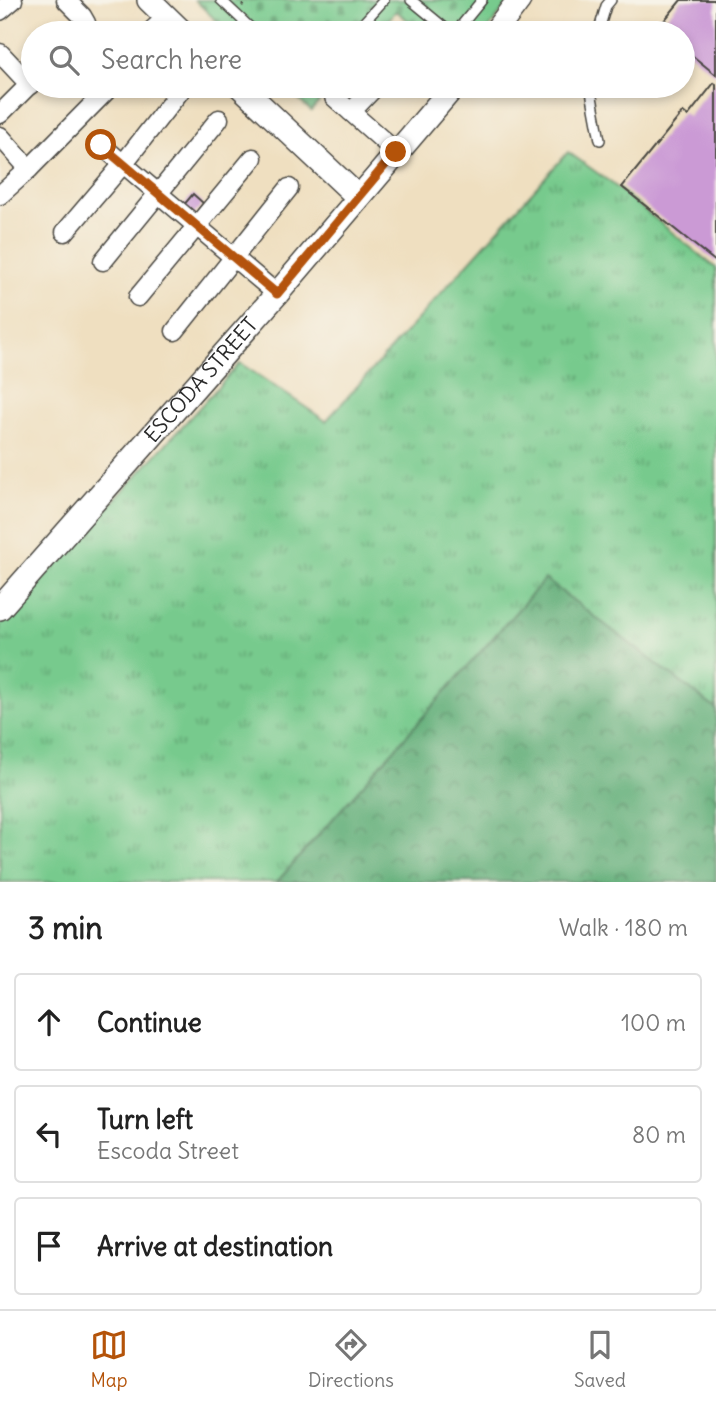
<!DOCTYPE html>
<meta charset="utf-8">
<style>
:root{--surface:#fff;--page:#f2f2f2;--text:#222;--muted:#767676;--line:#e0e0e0;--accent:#b45309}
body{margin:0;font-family:Delius,sans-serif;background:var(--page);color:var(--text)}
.stop{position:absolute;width:21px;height:21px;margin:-16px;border:5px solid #b45309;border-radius:50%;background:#fff}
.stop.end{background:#b45309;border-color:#fff;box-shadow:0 2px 7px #0008}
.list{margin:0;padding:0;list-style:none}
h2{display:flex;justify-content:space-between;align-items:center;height:91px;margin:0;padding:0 28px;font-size:30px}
h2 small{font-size:23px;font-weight:400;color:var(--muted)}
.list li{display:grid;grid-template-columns:46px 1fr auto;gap:21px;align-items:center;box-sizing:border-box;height:98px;margin:0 14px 14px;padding:0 14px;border:2px solid var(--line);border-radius:7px}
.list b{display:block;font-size:26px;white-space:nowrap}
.list p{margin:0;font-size:23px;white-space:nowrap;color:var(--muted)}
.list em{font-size:23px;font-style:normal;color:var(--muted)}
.icon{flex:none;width:38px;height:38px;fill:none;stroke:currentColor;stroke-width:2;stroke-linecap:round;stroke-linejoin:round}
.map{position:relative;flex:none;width:716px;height:882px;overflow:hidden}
.search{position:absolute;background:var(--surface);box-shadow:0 4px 10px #0003;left:21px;right:21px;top:21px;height:77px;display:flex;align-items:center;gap:18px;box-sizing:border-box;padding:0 24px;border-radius:38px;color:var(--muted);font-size:26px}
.sheet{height:427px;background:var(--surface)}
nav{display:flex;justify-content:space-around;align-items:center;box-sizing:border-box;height:98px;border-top:2px solid var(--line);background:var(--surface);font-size:19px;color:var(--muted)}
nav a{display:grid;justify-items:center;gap:4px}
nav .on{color:var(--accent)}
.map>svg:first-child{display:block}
.grass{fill:url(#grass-tufts);stroke:#517a5c;stroke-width:2}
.forest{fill:url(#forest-crowns);stroke:#466c52;stroke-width:2}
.cemetery{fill:url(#cemetery-stones);stroke:#517a5c;stroke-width:2}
.building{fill:#cb9ad5}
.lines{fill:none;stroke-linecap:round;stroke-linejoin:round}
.service-casing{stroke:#484641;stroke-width:12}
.minor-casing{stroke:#484641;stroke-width:21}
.tertiary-casing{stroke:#484641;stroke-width:26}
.path{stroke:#484641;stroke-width:2.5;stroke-dasharray:2 5;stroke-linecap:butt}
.service{stroke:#fff;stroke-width:9}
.minor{stroke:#fff;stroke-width:18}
.tertiary{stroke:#fff;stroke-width:23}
.route{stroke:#b45309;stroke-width:9}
.labels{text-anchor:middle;stroke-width:6;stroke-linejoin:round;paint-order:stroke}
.street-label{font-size:21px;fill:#2b2b2b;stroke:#f7f3e8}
</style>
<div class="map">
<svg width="716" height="882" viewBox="0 0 716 882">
<defs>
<pattern id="grass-tufts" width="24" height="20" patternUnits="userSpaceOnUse" patternTransform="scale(1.75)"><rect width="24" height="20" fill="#77ca8d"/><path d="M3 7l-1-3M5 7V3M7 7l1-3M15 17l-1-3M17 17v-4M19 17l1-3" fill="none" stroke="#62a473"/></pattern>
<pattern id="forest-crowns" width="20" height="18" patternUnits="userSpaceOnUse" patternTransform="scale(1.75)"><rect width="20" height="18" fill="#61ae78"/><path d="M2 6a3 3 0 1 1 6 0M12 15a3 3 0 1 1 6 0" fill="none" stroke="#508e63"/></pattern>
<pattern id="cemetery-stones" width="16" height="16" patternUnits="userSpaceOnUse" patternTransform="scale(1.75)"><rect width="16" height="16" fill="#77ca8d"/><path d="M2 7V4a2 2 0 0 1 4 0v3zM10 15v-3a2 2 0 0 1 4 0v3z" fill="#62a473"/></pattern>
</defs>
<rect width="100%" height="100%" fill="#f7f3e8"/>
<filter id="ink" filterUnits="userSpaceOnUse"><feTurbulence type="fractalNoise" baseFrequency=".0143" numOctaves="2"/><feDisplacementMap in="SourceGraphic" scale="14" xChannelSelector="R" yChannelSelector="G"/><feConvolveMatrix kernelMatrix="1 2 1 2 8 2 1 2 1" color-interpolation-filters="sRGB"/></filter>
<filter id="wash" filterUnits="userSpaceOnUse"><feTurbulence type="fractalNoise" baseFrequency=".00686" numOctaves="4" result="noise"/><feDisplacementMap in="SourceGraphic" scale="28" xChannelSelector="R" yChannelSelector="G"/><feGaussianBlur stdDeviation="1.57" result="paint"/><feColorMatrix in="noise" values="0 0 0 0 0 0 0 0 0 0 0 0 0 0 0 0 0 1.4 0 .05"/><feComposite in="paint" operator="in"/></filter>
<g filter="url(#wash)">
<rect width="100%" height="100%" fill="#efdfc0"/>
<path class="grass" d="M568,152L610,182L716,268V709L545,580L277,882H0V625L240,363L326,421Z"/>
<path class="forest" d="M545,579L716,709V882H277Z"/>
<g class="cemetery">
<path d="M195,0H511L485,33H424L396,11L377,33H229Z"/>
<path d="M284,86H333L311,111Z"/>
</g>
<g id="blocks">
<g class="building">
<path d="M681,0H716V75L683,48V33H665L658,28Z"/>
<path d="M714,83L716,84V262L622,187L683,112L688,116Z"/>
<path d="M193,194L203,203L193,216L182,207Z"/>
</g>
</g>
</g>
<g filter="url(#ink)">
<use href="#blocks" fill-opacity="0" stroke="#484641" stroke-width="2"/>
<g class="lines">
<g class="service-casing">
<g id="service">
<path d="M221,0L256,33"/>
<path d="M411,0L451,33"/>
<path d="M354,33L384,0"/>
<path d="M455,33L482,0"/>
<path d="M598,33L606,6L611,0"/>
<path d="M590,86L600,140"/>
</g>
</g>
<g class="minor-casing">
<g id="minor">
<path d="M66,0L82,16L86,23L80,33"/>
<path d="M0,11L13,0"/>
<path d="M149,33L167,17"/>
<path d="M0,53L30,85"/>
<path d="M334,97L396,152"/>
<path d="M351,112L376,86"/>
<path d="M0,114L33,81"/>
<path d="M0,136L29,169"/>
<path d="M101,145L277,294"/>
<path d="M0,195L29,169L111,86"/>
<path d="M65,232L123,164L184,86"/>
<path d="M103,261L219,119"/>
<path d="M138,297L253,158"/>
<path d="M175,331L289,188"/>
</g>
</g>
<g class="tertiary-casing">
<g id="tertiary">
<path d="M149,0L183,33"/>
<path d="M494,33L519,0"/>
<path d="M240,86L358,197"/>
<path id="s1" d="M0,608L277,294L454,86"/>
</g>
</g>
<path class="path" d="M242,6L248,0"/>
<use href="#service" class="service"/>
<use href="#minor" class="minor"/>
<use href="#tertiary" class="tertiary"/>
</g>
</g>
<g class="lines" filter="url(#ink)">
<path class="route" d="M101,145L277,294L396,152"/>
</g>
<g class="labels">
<g class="street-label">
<text dy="7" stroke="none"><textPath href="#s1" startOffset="304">ESCODA STREET</textPath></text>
</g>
</g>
</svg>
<div class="stop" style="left:101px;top:145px"></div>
<div class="stop end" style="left:396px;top:152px"></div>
<div class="search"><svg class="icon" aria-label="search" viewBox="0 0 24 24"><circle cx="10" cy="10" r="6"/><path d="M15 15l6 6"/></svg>Search here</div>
</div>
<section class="sheet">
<h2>3 min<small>Walk · 180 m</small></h2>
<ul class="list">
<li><svg class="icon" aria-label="ahead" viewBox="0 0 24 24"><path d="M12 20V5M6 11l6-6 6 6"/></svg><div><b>Continue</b></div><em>100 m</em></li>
<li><svg class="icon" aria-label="left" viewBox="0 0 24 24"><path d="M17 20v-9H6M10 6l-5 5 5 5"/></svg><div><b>Turn left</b><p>Escoda Street</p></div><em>80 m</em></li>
<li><svg class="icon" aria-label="arrive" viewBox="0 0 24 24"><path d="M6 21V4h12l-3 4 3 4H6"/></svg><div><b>Arrive at destination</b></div></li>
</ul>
</section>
<nav>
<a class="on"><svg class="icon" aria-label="map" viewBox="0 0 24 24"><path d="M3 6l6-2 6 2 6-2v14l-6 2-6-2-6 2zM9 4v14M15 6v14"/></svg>Map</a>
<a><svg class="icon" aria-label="directions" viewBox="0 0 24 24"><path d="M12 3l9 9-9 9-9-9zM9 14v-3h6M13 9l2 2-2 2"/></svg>Directions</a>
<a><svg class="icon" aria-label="saved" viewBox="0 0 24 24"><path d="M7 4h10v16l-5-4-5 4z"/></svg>Saved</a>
</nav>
